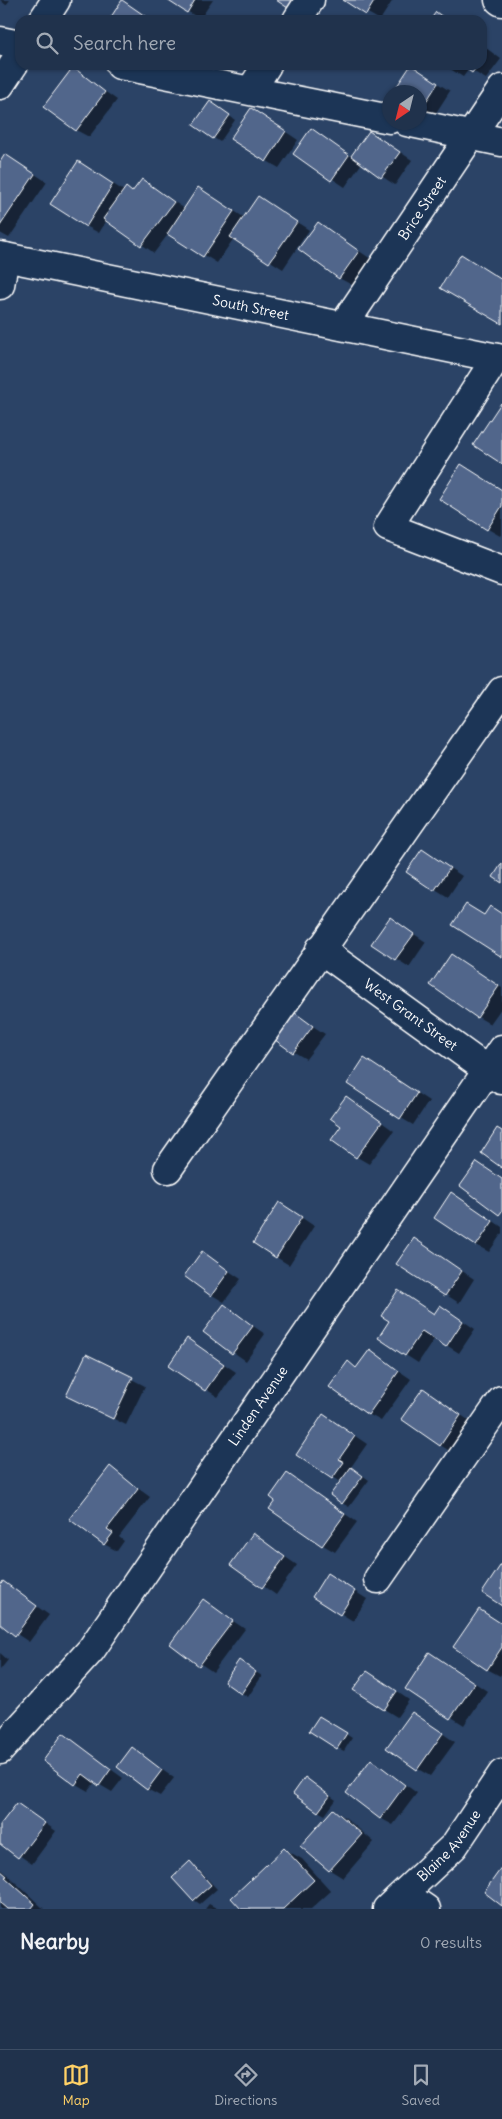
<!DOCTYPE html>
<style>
:root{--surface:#20324c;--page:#283a53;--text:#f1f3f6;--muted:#a2aab5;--line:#3d4d64;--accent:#ffd166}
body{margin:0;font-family:Delius,sans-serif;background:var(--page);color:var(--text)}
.compass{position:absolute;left:382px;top:85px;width:45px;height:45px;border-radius:50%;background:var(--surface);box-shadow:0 1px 4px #0004;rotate:215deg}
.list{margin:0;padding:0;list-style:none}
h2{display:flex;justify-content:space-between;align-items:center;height:65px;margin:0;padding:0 20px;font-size:21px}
h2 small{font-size:16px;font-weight:400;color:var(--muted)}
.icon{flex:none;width:28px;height:28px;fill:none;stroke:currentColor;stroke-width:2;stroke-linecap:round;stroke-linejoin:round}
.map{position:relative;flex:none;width:502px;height:1909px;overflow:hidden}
.search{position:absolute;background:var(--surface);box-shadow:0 1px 4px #0004;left:15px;right:15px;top:15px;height:55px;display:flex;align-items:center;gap:12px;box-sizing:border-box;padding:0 18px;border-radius:15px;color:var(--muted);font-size:19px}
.sheet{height:140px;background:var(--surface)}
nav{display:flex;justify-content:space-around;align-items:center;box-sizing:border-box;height:70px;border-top:1px solid var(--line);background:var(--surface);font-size:14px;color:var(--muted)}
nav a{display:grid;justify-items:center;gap:2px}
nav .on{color:var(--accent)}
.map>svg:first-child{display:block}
.shadow{fill:#0007}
.building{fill:#51668b;stroke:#fff}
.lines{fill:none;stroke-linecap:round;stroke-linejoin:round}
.minor-casing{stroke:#fff;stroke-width:31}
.minor{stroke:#1d3557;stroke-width:28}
.labels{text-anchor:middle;stroke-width:4.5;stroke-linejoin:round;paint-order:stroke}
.street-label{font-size:14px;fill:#fff;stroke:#1d3557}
</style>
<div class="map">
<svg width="502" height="1909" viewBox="0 0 502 1909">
<rect width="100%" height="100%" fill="#2b4366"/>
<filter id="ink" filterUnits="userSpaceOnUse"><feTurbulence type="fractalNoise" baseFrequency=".02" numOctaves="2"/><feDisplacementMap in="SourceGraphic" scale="10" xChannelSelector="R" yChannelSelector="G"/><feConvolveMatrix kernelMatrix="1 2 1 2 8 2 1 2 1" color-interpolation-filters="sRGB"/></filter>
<g filter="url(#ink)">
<g class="shadow">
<path d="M0,0H10L6,5Z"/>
<path d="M169,0H213L200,19Z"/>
<path d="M345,0H393L380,20Z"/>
<path d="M406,17L411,20H403Z"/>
<path d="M482,45L501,59L486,79L469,69L463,77L444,65H482Z"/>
<path d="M179,65H224L211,85Z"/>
<path d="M412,67L450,91L432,119L420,112V92H395Z"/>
<path d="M73,69L117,100L89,137L76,130Z"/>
<path d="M217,107L235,120L220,142L214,138Z"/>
<path d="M264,117L298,140L279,168L267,161Z"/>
<path d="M312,130L352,157L370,132L412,160L395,185L362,163L345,187L295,154Z"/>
<path d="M6,155L47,182L9,238L0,233V164Z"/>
<path d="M91,170L124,191L126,189L133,193L142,180L185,209L211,196L245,218L271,205L309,230L283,269L234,238L217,263L169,233L154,253L107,220L99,233L86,226Z"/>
<path d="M318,223L371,259L352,285L339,278Z"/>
<path d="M502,491V533L500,536L488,529Z"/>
<path d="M422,850L462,876L448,897L408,872Z"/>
<path d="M390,918L426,942L409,967L373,944Z"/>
<path d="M464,963L502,988V1007L490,1024L478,1017Z"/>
<path d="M287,1009L325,1034L306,1059L294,1052Z"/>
<path d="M377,1067L429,1101L413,1125L401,1118Z"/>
<path d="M347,1097L394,1131L369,1164L357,1157L342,1126Z"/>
<path d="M464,1201L502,1227V1233L489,1252L476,1245Z"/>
<path d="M292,1211L314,1226L289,1265L276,1257Z"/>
<path d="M427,1247L474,1279L459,1303L398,1264Z"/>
<path d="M202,1253L241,1279L224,1302L212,1295Z"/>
<path d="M224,1306L265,1334L246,1361L205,1332Z"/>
<path d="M453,1314L475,1329L459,1353L435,1338L418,1363L379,1338L434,1315Z"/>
<path d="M188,1340L236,1372L218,1397L170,1366Z"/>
<path d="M370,1351L411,1379L381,1421L368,1414L348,1363L357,1368Z"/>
<path d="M87,1356L145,1386L126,1425L80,1402Z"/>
<path d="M423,1390L473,1423L453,1453L440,1445Z"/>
<path d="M336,1423L367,1444L351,1467L369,1480L349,1507L342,1503L341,1482L333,1477Z"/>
<path d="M110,1468L150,1497L119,1537L124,1541L117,1551L104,1544Z"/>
<path d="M287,1475L357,1522L335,1552L323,1545Z"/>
<path d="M253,1535L297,1565L276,1595L232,1564Z"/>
<path d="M340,1582L367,1599L353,1621L314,1597Z"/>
<path d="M4,1583L49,1615L29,1642L0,1623V1588Z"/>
<path d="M203,1601L245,1629L213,1672L171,1644Z"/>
<path d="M502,1625V1673L500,1676L487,1669Z"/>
<path d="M0,1653L8,1660L0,1670Z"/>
<path d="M442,1661L487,1691L464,1725L406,1688Z"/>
<path d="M245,1665L262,1676L248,1697L225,1682Z"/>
<path d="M380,1680L409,1700L397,1717L384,1709Z"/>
<path d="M413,1713L455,1742L430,1776L418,1769Z"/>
<path d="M326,1721L352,1738L344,1751L338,1748Z"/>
<path d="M64,1735L123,1778L112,1792L95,1782L88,1791L76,1784Z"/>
<path d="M132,1749L174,1778L160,1796L147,1789Z"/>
<path d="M372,1761L417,1793L393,1825L380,1818Z"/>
<path d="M311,1782L336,1800L325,1815L318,1811Z"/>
<path d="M18,1804L56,1831L32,1864L0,1842V1828Z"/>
<path d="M333,1810L346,1818L374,1842L343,1878L330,1870L302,1846Z"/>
<path d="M284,1849L302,1859L331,1891L311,1909H243Z"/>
<path d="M190,1863L196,1867L217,1889L200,1904L194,1900L174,1878Z"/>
<path d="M0,1868L44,1909H0Z"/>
<path d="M209,1904L218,1909H205Z"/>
</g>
<g class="building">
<path d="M122,0L151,20H109Z"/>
<path d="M167,0H195L187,13Z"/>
<path d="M276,0H301L294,12Z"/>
<path d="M343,0H375L366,15Z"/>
<path d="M436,12L447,20H430Z"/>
<path d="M411,65L438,83L420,111V92H393Z"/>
<path d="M461,65H478L472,73Z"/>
<path d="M73,67L105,92L76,131L43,107Z"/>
<path d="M210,101L230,115L213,139L193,125Z"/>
<path d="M251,108L286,131L266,162L230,139Z"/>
<path d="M311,128L349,155L331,181L293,154Z"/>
<path d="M369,131L400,152L381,178L351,156Z"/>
<path d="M5,154L35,174L0,226V162Z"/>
<path d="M78,161L113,184L86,227L50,204Z"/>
<path d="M142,179L174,202L141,246L103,219L126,187L132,192Z"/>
<path d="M198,187L234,211L203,257L167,234Z"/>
<path d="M258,196L297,222L269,263L230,237Z"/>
<path d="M318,222L359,251L339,279L298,249Z"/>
<path d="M461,254L502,280V324L440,288Z"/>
<path d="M501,403L502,404V464L473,445Z"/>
<path d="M461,464L502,490V506L487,530L439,499Z"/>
<path d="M422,849L450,868L434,891L406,872Z"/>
<path d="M502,863V883L493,877Z"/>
<path d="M466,904L484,915L490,906L502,914V957L452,925Z"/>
<path d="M390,917L414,934L395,960L371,944Z"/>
<path d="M451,954L499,986L477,1018L430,985Z"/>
<path d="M287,1007L313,1026L293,1053L267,1034Z"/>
<path d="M364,1058L417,1093L400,1119L347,1084Z"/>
<path d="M346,1096L382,1122L356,1158L331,1140L341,1126L330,1118Z"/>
<path d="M497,1128L502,1131V1168L481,1153Z"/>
<path d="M477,1162L502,1179V1211L499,1215L460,1186Z"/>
<path d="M451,1192L493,1221L476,1246L434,1218Z"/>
<path d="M279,1202L302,1217L276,1258L253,1243Z"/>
<path d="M414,1238L462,1271L445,1296L396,1264Z"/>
<path d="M202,1251L229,1271L211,1296L184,1276Z"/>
<path d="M398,1290L434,1314L440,1305L463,1321L446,1347L422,1331L405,1356L378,1338L389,1321L381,1316Z"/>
<path d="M224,1304L253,1326L232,1354L203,1332Z"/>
<path d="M187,1338L224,1364L205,1391L168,1366Z"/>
<path d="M370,1349L399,1371L368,1415L329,1387L348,1361L356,1368Z"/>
<path d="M86,1354L133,1377L113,1419L66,1396Z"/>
<path d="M423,1388L461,1415L440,1446L401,1419Z"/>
<path d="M323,1414L355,1436L339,1459L344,1462L332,1479L296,1455Z"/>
<path d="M110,1466L138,1489L107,1529L113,1533L104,1545L69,1519Z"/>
<path d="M351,1467L363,1476L342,1504L330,1495Z"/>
<path d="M287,1473L345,1514L322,1546L269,1509L275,1501L270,1497Z"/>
<path d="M253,1533L285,1557L262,1588L230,1565Z"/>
<path d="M502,1563V1606L482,1593Z"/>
<path d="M327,1573L355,1591L340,1615L312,1597Z"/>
<path d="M3,1581L37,1606L15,1636L0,1624V1586Z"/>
<path d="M203,1599L233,1621L199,1666L170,1644Z"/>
<path d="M479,1609L502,1624V1647L487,1670L453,1647Z"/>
<path d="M429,1652L475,1683L450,1719L405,1689Z"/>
<path d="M239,1660L256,1672L241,1694L224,1682Z"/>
<path d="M367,1671L397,1691L384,1710L353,1690Z"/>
<path d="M412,1712L443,1733L417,1770L386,1748Z"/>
<path d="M319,1716L347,1733L337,1749L309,1731Z"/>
<path d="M63,1733L111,1769L99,1786L83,1774L75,1785L43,1761Z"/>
<path d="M132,1747L162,1770L147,1790L117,1767Z"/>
<path d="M371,1759L405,1785L380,1819L346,1793Z"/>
<path d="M305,1777L330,1796L318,1812L293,1794Z"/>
<path d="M17,1803L45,1823L18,1858L0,1844V1825Z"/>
<path d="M333,1809L362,1834L329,1871L300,1846Z"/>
<path d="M284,1848L314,1880L283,1909H241L231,1898Z"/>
<path d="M190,1861L211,1885L193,1901L172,1878Z"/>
<path d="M502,1867V1906L484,1892Z"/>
<path d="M0,1870L7,1876L5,1877L35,1904L31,1909H7L0,1903Z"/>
</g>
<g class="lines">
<g class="minor-casing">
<g id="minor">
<path d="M499,0L502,2"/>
<path d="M43,20L56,0"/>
<path d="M297,20L310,0"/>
<path d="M0,41L20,45"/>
<path d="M120,65L390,119"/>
<path d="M0,85L20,55"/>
<path d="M251,90L267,65"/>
<path d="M407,122L502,142"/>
<path id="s1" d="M0,256L502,359"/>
<path d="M0,285L5,257"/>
<path id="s2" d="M343,326L502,89"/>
<path d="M496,358L388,527L502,571"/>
<path id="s3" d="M320,949L501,1080"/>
<path d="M168,1169L502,691"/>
<path d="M378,1579L502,1400"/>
<path id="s4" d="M0,1750L91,1650L502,1049"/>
<path d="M404,1894L426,1909"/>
<path id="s5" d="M387,1909L454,1846L502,1774"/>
</g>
</g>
<use href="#minor" class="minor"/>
</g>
</g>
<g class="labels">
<g class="street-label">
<text dy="5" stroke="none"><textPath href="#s2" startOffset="142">Brice Street</textPath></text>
<text dy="5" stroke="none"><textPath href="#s1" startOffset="256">South Street</textPath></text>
<text dy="5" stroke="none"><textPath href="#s3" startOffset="112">West Grant Street</textPath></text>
<text dy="5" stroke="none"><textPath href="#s4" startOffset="431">Linden Avenue</textPath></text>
<text dy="5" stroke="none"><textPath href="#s5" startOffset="89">Blaine Avenue</textPath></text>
</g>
</g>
</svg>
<svg class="compass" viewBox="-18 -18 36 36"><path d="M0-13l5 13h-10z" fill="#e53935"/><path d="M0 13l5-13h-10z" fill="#a2aab5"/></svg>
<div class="search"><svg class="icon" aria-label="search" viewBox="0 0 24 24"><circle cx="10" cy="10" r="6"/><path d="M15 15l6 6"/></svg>Search here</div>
</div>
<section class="sheet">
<h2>Nearby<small>0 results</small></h2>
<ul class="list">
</ul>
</section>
<nav>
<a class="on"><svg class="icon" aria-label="map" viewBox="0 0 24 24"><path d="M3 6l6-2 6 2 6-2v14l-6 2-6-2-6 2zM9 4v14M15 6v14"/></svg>Map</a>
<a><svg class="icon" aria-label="directions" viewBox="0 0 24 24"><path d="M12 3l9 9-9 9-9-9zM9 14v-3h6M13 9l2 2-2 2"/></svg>Directions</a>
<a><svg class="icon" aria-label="saved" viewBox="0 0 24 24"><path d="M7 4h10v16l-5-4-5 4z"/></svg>Saved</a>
</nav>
